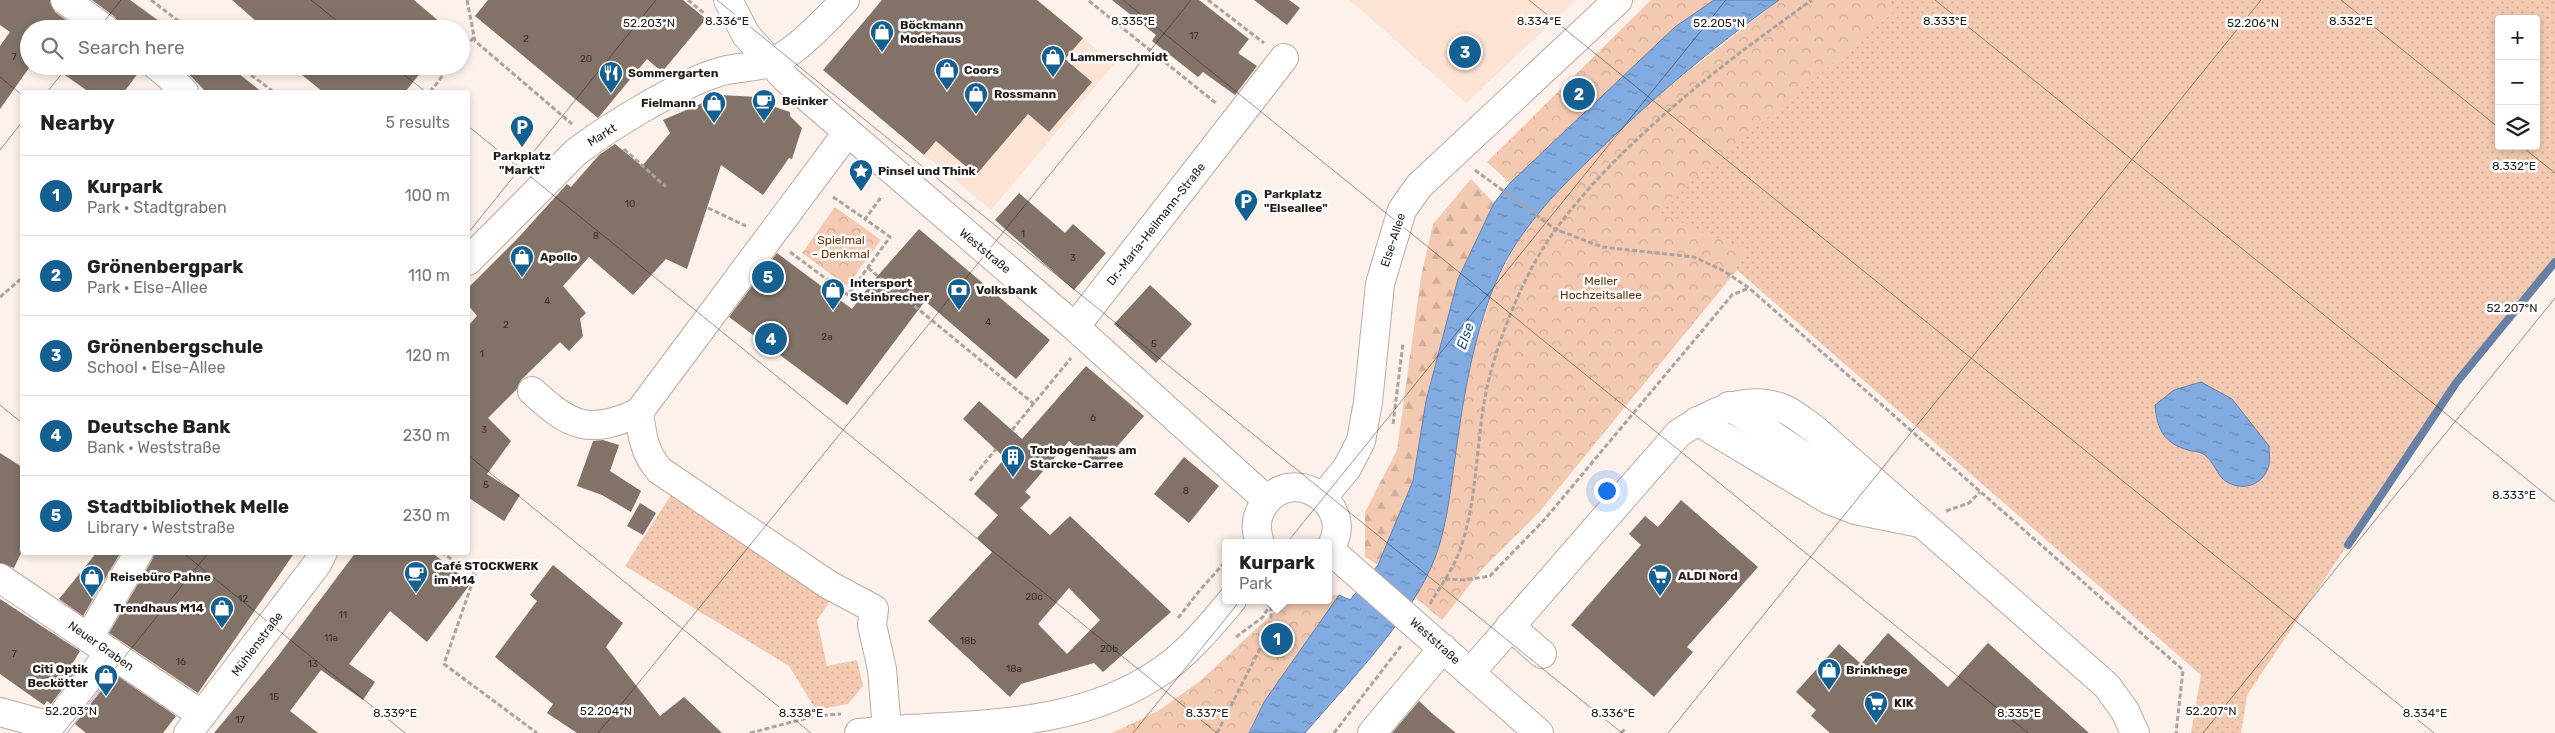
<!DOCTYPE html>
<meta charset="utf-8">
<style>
:root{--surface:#fff;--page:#f6f6f6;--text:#222;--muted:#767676;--line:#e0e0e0;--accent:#156093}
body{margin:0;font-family:Rubik,sans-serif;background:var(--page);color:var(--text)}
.controls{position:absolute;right:15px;top:15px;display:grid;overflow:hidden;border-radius:5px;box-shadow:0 2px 8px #0003}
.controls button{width:45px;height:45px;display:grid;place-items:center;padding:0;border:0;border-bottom:1px solid var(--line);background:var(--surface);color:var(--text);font:25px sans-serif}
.you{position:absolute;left:1606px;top:490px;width:18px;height:18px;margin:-12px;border:4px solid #fff;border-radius:50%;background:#1a73e8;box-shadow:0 0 0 8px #1a73e833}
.badge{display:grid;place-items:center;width:32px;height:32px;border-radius:50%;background:var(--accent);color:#fff;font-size:16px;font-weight:700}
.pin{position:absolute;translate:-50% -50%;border:2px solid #fff;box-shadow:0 1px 5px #0006}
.popup{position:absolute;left:1222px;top:539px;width:110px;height:65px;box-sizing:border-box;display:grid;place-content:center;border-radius:5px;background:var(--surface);filter:drop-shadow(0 1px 4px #0005);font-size:16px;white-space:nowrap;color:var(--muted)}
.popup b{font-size:19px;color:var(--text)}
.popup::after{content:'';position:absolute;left:50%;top:100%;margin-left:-10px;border:10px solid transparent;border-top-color:var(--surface)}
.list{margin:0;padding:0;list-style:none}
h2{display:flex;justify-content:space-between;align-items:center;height:65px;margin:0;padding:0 20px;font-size:21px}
h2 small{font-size:16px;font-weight:400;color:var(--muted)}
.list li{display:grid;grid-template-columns:32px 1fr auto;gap:15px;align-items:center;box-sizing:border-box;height:80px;padding:0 20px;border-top:1px solid var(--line)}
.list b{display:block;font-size:19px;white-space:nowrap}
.list p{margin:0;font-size:16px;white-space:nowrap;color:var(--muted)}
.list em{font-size:16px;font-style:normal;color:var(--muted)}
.icon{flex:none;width:28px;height:28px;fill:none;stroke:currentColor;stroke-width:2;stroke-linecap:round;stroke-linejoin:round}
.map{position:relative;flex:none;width:2555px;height:733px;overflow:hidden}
.search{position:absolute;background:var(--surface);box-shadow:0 2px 8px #0003;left:20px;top:20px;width:450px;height:55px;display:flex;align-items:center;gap:12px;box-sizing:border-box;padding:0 18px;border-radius:28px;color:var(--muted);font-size:19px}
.panel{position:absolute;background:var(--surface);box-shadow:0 2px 8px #0003;left:20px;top:90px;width:450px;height:465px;border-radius:5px}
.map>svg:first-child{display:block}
.built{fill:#fde3d3}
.grass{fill:url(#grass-dots);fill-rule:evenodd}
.forest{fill:url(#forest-firs)}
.park{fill:url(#park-crowns)}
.water{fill:url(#water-ripples);stroke:#6681a5}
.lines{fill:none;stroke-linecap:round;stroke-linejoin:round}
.stream{stroke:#6681a5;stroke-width:8}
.building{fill:#827268;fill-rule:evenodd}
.minor-casing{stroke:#bdaba0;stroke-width:30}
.path{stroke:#ada39e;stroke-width:3;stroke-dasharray:5 2.5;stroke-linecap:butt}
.minor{stroke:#fff;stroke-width:28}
.ticks{fill:none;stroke:#231c18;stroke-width:1;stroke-opacity:0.45}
.labels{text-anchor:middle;stroke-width:5;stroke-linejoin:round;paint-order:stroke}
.number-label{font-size:10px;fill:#3b322c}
.poi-label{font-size:12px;font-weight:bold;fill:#231c18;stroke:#fff;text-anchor:start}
.street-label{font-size:12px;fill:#231c18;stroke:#fff}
.park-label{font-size:12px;fill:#662f00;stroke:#fff}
.water-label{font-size:14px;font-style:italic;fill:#195090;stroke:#fff}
.ticks-label{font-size:12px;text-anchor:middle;fill:#231c18;stroke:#fff;stroke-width:5;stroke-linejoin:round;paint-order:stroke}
</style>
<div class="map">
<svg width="2555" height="733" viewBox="0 0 2555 733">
<defs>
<pattern id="grass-dots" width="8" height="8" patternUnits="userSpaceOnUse" patternTransform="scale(1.25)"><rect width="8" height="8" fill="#f3cab1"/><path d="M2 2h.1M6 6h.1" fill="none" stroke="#d0ad98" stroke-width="1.8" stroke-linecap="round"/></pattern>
<pattern id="forest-firs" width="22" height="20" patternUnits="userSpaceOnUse" patternTransform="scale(1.25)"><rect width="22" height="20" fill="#f3cab1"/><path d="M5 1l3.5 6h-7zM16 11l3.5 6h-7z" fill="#d0ad98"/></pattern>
<pattern id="park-crowns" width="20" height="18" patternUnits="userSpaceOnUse" patternTransform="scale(1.25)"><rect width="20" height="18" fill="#f3cab1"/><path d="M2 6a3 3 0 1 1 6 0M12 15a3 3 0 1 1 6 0" fill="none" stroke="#d0ad98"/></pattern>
<pattern id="water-ripples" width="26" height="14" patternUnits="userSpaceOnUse" patternTransform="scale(1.25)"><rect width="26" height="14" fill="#82ace1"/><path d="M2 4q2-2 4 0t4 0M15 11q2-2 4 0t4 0" fill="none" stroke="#6a8bb5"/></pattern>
</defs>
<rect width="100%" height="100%" fill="#fdf1eb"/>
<g class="built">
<path d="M882,0H1037L1114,64L991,210L823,70Z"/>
<path d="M1350,0H1576L1466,103Z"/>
</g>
<g class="grass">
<path d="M1840,0H2555V262L2456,383L2247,695L2241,733H2191L2201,675L1737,270L1540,511L1483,568L1515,360ZM2499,19H2536V146H2499ZM2203,453L2249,487L2222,478L2215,464Z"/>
<path d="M675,489L833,597L817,620L827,666L857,660L863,686L848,704L816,710L789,666L625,566Z"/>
</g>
<path class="forest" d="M1471,179L1494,203L1458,279L1426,401L1413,481L1378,565L1365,557V512L1397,450L1421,277L1433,224Z"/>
<g class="park">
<path d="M1651,0H1714L1675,27L1510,183L1487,162Z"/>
<path d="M1779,0H1889L1894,12L1656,211L1749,252L1540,511L1483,568L1442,620L1415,597L1435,558L1449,498L1462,406L1476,343L1497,279L1527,226L1554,195L1637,112Z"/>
<path d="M835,207L881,240L847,286L802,253Z"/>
<path d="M1328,595H1339L1264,702L1249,733H1112L1158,711L1199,682L1287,600H1328Z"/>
</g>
<g class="water">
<path d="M1714,0H1779C1713,47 1649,101 1591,158C1554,194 1518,231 1497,279C1474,334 1464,393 1456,451C1451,485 1447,527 1435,558C1412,618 1347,684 1305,733H1249L1264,702L1339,595L1350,600L1378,565L1413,481L1426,401L1458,279L1494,203L1510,183L1675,27Z"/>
<path d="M2201,382L2232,399L2269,446C2269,452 2270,460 2269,465C2263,487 2240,492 2224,480C2217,474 2214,463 2206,456C2201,451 2194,452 2188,450C2163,443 2157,428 2155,405L2174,390Z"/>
</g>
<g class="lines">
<path class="stream" d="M2348,545L2456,383L2555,262"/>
</g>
<g class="building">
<path d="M0,0H50L55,12L78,29H29V68L0,109V46L10,32L0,25Z"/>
<path d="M92,0H130L170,29H120L115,17Z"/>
<path d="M232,0H414L448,29H265Z"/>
<path d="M488,0H683L706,19L662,72L647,59L598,118L475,16Z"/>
<path d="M882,0H1037L1083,38L1065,59L1092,82L1049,132L1028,114L976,175L936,141L924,155L823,70Z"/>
<path d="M1112,0H1199L1249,39L1238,53L1257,66L1235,95L1203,72L1198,77L1152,41L1156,35Z"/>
<path d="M1254,0H1289L1300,8L1287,25Z"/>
<path d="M52,66H142V68L124,92H89Z"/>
<path d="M181,66H229L262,92H206Z"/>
<path d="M291,66H426L405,92H323Z"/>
<path d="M721,95L757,97V100L774,103L775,107L790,112V116L802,128L792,159L789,158L763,195L721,165L687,269L666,259L633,295L589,257L563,286L586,313L580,319L583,336L569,351L560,342L521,380L517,389L488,418L511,441L487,474L520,495L504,521L469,498L468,500V326L477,316L468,305V288L518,238L567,184L571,187L599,155L615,144L642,166L670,133L663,120Z"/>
<path d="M1019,193L1065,233L1073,224L1106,253L1074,290L995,220Z"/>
<path d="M919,229L1050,340L1016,379L925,301L847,405L729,317L777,253L852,309L874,280Z"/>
<path d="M1150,285L1192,324L1156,363L1114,324Z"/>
<path d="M1086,366L1144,416L1099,467L1069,441L1025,492L1031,497L1020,508L1050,535L1070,516L1171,612L1103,672L1094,663L1021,684L1010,697L928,621L992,552L977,538L998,515L974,494L1005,458L963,419L979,401L1022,439ZM1069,588L1100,620L1067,654L1038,624Z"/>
<path d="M603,440L619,445L610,471L641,491L631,512L602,495L577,486L593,441Z"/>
<path d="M0,453L22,467V551L14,568L0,563Z"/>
<path d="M1184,457L1219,486L1189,523L1154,494Z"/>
<path d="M1681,500L1758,567L1687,647L1693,652L1654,697L1571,625L1641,545L1629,534L1645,516L1658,527Z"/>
<path d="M640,503L656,513L643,535L627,526Z"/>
<path d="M97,552H121L83,616L59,599Z"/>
<path d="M155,552H295L198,693L109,633L152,560Z"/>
<path d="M356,552H431L471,583L427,642L390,611L349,664L375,682L363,700L321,670L290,711L318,733H214L275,660Z"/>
<path d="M553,565L623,623L606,647L660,716L684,697L722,733H577L547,713L553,704L495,657L537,601L530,595Z"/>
<path d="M0,599L80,651L71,666L77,670L51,704L47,701L44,705L0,674Z"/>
<path d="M1888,633L1948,687L1988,643L2089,733H1830L1811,716L1816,710L1796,692L1839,644L1861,664Z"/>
<path d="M116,675L176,716L163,733H86L75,724L103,688L105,689Z"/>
<path d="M1419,701L1434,715L1456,733H1392Z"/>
</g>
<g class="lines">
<g class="minor-casing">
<g id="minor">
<path d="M65,0L105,29"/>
<path d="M728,0L746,35L786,79L1075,327L1267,500"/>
<path d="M157,66L167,74L184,92"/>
<path d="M468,261L576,152C612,125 674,87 716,73C733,67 752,68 769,63C793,56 828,18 845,0"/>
<path d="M1075,327L1284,58"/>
<path d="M532,391C570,426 589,436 639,412L847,133"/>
<path d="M1729,406L1884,510"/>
<path d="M639,412C642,435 644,452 659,470L829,585L874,609L872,625L882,669L887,730"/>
<path d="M1697,421L1829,500L1855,510L1920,523"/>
<path d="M1323,497L1347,468L1361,441L1368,402L1380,284L1402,210L1419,186L1618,0"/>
<path d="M1260,543C1255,530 1256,517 1263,506C1292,460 1361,508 1328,551"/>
<path d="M1330,550L1539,733"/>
<path d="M0,578L202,715"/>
<path d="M1510,626L1542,654"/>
<path d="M89,637L139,552"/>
<path d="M1470,673L1679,433C1710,413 1747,393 1784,409C1794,413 1804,422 1813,428L2107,686L2125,711L2135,733"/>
<path d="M0,712L36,722L55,725L110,652"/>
<path d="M188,733L317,564L323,552"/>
<path d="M859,733C963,722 1073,733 1163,670C1190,651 1211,625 1232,600"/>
<path d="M1372,733L1443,648"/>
</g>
</g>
<g class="path">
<path d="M151,0L189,29"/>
<path d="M467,0L475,41L572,124"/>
<path d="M688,0L705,14"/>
<path d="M1208,0L1264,43"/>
<path d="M1089,1L1217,104"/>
<path d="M461,53L474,37"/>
<path d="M239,66L274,92"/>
<path d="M430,92L450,66"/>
<path d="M624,149L666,187"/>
<path d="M1475,170L1555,229L1602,247L1694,257L1724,271L1749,288L2183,670L2176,733"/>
<path d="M833,197L865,219L882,196"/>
<path d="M708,208L746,226"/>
<path d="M790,252L848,295L890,237L865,219"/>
<path d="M868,268L1034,404"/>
<path d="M0,297L22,278"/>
<path d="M1393,424L1403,343"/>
<path d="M1012,430L1071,358"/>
<path d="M970,481L996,449"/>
<path d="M1946,511L1969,503L1980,492"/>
<path d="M441,552L475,575L444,664L537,733"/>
<path d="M1445,579L1465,580L1490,576L1545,519L1732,295L1749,288"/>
<path d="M1430,604C1441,585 1456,565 1462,544C1478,493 1476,439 1487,387C1498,338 1526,269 1556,229C1621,141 1723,63 1812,0"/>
<path d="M1178,618L1200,590L1226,561"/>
<path d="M1236,637L1263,617L1271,603"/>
<path d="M750,733L815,716L841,714"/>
<path d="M1217,733L1271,627V603L1267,600"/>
<path d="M1334,733L1401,646"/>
<path d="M1621,733L1626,728"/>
</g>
<use href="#minor" class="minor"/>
</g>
<path class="ticks" d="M311,0L347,29M717,0L1622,733M1123,0L2028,733M1529,0L2434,733M1935,0L2555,502M2341,0L2499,128M98,29L121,0M393,66L426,92M0,77L22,95M47,92L68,66M468,126L1217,733M2521,146L2555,173M0,150L22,122M468,233L656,0M0,405L22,423M468,455L811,733M182,552L405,733M63,733L209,552M598,733L1191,0M1133,733L1726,0M1668,733L2261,0M2203,733L2555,298"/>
<defs>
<g id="shop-pin" transform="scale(1.25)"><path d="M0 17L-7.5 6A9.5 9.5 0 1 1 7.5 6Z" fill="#156093" stroke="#fff"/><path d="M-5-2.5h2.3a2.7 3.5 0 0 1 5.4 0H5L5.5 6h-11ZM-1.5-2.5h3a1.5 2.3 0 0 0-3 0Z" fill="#fff"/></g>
<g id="restaurant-pin" transform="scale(1.25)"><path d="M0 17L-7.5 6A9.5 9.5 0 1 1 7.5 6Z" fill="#156093" stroke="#fff"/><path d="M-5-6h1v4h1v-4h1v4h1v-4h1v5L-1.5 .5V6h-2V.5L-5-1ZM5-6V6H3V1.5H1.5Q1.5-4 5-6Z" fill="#fff"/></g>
<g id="cafe-pin" transform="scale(1.25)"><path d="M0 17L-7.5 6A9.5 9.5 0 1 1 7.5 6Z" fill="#156093" stroke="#fff"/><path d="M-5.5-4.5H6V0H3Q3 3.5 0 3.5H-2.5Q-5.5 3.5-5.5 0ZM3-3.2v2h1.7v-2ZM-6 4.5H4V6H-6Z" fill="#fff"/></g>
<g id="parking-pin" transform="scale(1.25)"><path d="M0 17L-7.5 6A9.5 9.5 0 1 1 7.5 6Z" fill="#156093" stroke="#fff"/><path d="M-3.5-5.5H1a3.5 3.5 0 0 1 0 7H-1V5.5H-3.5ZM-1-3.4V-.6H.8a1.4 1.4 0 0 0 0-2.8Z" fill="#fff"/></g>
<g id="sight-pin" transform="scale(1.25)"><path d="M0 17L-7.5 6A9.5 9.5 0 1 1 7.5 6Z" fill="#156093" stroke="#fff"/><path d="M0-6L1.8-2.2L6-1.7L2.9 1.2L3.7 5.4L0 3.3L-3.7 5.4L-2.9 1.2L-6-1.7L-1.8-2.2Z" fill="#fff"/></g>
<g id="bank-pin" transform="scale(1.25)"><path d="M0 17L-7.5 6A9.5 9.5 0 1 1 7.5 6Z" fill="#156093" stroke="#fff"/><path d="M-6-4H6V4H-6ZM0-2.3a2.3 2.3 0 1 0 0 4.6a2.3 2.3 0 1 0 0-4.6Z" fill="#fff"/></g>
<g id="building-pin" transform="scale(1.25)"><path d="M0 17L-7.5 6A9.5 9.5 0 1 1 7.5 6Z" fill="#156093" stroke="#fff"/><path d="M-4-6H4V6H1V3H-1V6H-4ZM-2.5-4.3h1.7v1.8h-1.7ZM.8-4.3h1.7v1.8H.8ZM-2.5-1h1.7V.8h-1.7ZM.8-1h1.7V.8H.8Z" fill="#fff"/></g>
<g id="supermarket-pin" transform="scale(1.25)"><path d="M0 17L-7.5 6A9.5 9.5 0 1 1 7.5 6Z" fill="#156093" stroke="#fff"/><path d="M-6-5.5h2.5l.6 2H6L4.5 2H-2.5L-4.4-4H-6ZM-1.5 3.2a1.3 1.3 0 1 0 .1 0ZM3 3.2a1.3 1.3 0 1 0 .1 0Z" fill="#fff"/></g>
</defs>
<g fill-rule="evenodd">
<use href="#shop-pin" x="882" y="32"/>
<use href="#shop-pin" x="1053" y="57"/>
<use href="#shop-pin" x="947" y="70"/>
<use href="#restaurant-pin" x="611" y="73"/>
<use href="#shop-pin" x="976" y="94"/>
<use href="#cafe-pin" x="764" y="101"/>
<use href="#shop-pin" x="714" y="103"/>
<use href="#parking-pin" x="522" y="127"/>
<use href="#sight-pin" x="861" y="171"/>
<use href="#parking-pin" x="1246" y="201"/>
<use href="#shop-pin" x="522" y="257"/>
<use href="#shop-pin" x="833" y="290"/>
<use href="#bank-pin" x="959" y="290"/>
<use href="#building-pin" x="1013" y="457"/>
<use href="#cafe-pin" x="416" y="573"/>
<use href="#supermarket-pin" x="1660" y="576"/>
<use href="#shop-pin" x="92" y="577"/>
<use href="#shop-pin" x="222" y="608"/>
<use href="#shop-pin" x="1829" y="670"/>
<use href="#shop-pin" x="106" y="676"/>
<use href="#supermarket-pin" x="1876" y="703"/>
</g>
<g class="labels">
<g class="number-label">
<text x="1194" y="39">17</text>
<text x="526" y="42">2</text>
<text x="14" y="60">7</text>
<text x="586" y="62">20</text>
<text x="630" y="207">10</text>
<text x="1023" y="237">1</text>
<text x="596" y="239">8</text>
<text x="1073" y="261">3</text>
<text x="547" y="304">4</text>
<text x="988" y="325">4</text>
<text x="506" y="328">2</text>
<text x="827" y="340">2a</text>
<text x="1154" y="347">5</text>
<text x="482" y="357">1</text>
<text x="1093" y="421">6</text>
<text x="484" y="433">3</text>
<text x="486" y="488">5</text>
<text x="1186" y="494">8</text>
<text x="1034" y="600">20c</text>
<text x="243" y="602">12</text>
<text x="343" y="618">11</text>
<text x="331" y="641">11a</text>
<text x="968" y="644">18b</text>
<text x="1109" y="652">20b</text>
<text x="14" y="657">7</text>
<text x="181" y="665">16</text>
<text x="313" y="667">13</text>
<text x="1014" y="672">18a</text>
<text x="274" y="700">15</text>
<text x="240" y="723">17</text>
</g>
<g class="poi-label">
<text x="900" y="29">Böckmann<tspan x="900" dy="14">Modehaus</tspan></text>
<text x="1070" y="61">Lammerschmidt</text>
<text x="964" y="74">Coors</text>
<text x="628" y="77">Sommergarten</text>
<text x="994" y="98">Rossmann</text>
<text x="782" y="105">Beinker</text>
<text x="696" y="107" text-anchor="end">Fielmann</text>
<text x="522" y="160" text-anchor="middle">Parkplatz<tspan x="522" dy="14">"Markt"</tspan></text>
<text x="878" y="175">Pinsel und Think</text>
<text x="1264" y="198">Parkplatz<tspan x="1264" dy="14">"Elseallee"</tspan></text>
<text x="540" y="261">Apollo</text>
<text x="850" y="287">Intersport<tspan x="850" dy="14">Steinbrecher</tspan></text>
<text x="976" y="294">Volksbank</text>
<text x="1030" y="454">Torbogenhaus am<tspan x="1030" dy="14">Starcke-Carree</tspan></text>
<text x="434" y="570">Café STOCKWERK<tspan x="434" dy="14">im M14</tspan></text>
<text x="1678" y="580">ALDI Nord</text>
<text x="110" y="581">Reisebüro Pahne</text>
<text x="204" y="612" text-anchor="end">Trendhaus M14</text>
<text x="88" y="673" text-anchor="end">Citi Optik<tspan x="88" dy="14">Beckötter</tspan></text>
<text x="1846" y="674">Brinkhege</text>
<text x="1894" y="707">KIK</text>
</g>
<g class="street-label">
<text transform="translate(602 135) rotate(-32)" y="4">Markt</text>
<text transform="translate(1156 224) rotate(-52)" y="4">Dr.-Maria-Heilmann-Straße</text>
<text transform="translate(1393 240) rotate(-72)" y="4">Else-Allee</text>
<text transform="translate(985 251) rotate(40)" y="4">Weststraße</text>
<text transform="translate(1435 641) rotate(42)" y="4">Weststraße</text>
<text transform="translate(257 644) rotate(-53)" y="4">Mühlenstraße</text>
<text transform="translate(101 646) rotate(35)" y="4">Neuer Graben</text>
</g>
<g class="park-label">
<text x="841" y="244">Spielmal<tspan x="841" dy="14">- Denkmal</tspan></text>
<text x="1601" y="285">Meller<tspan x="1601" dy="14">Hochzeitsallee</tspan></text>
</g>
<g class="water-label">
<text transform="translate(1465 336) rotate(-71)" y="5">Else</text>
</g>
</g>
<g class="ticks-label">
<text x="2351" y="25">8.332°E</text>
<text x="727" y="25">8.336°E</text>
<text x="1133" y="25">8.335°E</text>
<text x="1539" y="25">8.334°E</text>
<text x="1945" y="25">8.333°E</text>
<text x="649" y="27">52.203°N</text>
<text x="1719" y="27">52.205°N</text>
<text x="2253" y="27">52.206°N</text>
<text x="2514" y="170">8.332°E</text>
<text x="2512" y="312">52.207°N</text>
<text x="2514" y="499">8.333°E</text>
<text x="71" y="715">52.203°N</text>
<text x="606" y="715">52.204°N</text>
<text x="2211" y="715">52.207°N</text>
<text x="395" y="717">8.339°E</text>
<text x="801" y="717">8.338°E</text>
<text x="1207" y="717">8.337°E</text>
<text x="1613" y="717">8.336°E</text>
<text x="2019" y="717">8.335°E</text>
<text x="2425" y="717">8.334°E</text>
</g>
</svg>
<div class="controls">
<button>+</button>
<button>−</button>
<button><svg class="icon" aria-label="layers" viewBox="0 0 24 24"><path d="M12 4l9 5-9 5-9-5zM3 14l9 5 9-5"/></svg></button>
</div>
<div class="you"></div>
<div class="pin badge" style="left:1277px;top:639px">1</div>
<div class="popup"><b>Kurpark</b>Park</div>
<div class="pin badge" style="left:1579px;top:94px">2</div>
<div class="pin badge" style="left:1465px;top:52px">3</div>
<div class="pin badge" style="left:771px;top:339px">4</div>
<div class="pin badge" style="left:768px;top:277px">5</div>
<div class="search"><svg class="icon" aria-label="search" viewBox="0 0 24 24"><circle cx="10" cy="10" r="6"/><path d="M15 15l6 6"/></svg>Search here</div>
<section class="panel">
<h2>Nearby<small>5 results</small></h2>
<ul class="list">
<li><span class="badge">1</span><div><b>Kurpark</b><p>Park · Stadtgraben</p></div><em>100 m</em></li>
<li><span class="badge">2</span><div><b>Grönenbergpark</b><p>Park · Else-Allee</p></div><em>110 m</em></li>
<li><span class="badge">3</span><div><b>Grönenbergschule</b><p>School · Else-Allee</p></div><em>120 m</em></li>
<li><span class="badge">4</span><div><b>Deutsche Bank</b><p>Bank · Weststraße</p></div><em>230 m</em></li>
<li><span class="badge">5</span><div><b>Stadtbibliothek Melle</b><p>Library · Weststraße</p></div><em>230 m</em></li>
</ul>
</section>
</div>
